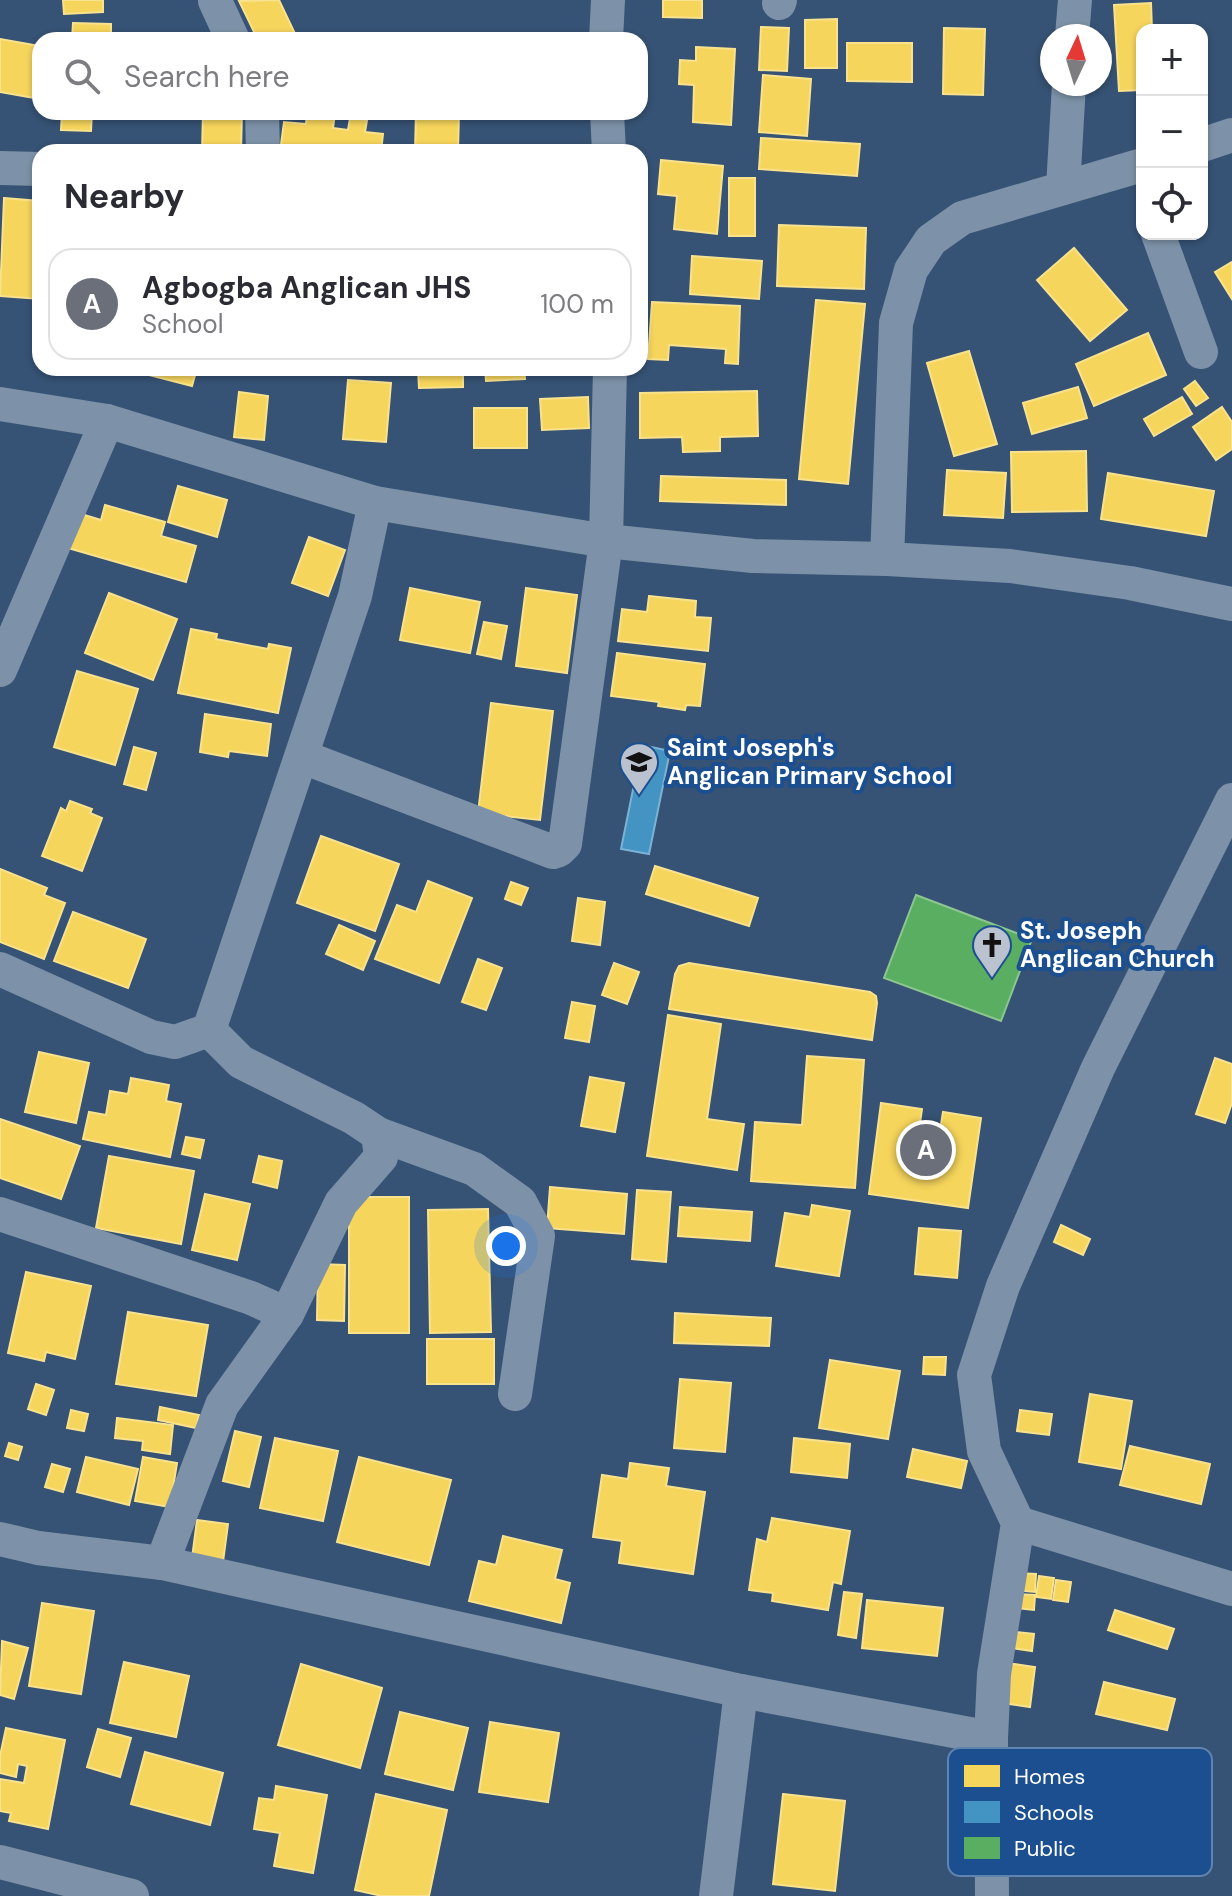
<!DOCTYPE html>
<meta charset="utf-8">
<style>
:root{--surface:#fff;--page:#f7f7f7;--text:#2b2b33;--muted:#7c7c81;--line:#e1e1e2;--accent:#6b6f79}
body{margin:0;font-family:"DM Sans",sans-serif;background:var(--page);color:var(--text)}
.controls{position:absolute;right:24px;top:24px;display:grid;overflow:hidden;border-radius:16px;box-shadow:0 2px 6px #0004}
.controls button{width:72px;height:72px;display:grid;place-items:center;padding:0;border:0;border-bottom:2px solid var(--line);background:var(--surface);color:var(--text);font:40px sans-serif}
.compass{position:absolute;left:1040px;top:24px;width:72px;height:72px;border-radius:50%;background:var(--surface);box-shadow:0 2px 6px #0004;rotate:4deg}
.you{position:absolute;left:506px;top:1246px;width:28px;height:28px;margin:-20px;border:6px solid #fff;border-radius:50%;background:#1a73e8;box-shadow:0 0 0 12px #1a73e833}
.badge{display:grid;place-items:center;width:52px;height:52px;border-radius:50%;background:var(--accent);color:#fff;font-size:26px;font-weight:700}
.pin{position:absolute;translate:-50% -50%;border:4px solid #fff;box-shadow:0 2px 8px #0006}
.list{margin:0;padding:0;list-style:none}
h2{display:flex;justify-content:space-between;align-items:center;height:104px;margin:0;padding:0 32px;font-size:34px}
h2 small{font-size:26px;font-weight:400;color:var(--muted)}
.list li{display:grid;grid-template-columns:52px 1fr auto;gap:24px;align-items:center;box-sizing:border-box;height:112px;margin:0 16px 16px;padding:0 16px;border:2px solid var(--line);border-radius:24px}
.list b{display:block;font-size:30px;white-space:nowrap}
.list p{margin:0;font-size:26px;white-space:nowrap;color:var(--muted)}
.list em{font-size:26px;font-style:normal;color:var(--muted)}
.icon{flex:none;width:44px;height:44px;fill:none;stroke:currentColor;stroke-width:2;stroke-linecap:round;stroke-linejoin:round}
.map{position:relative;flex:none;width:1232px;height:1896px;overflow:hidden}
.search{position:absolute;background:var(--surface);box-shadow:0 2px 6px #0004;left:32px;top:32px;width:616px;height:88px;display:flex;align-items:center;gap:20px;box-sizing:border-box;padding:0 28px;border-radius:24px;color:var(--muted);font-size:30px}
.panel{position:absolute;background:var(--surface);box-shadow:0 2px 6px #0004;left:32px;top:144px;width:616px;height:232px;border-radius:24px}
.map>svg:first-child{display:block}
.homes{fill:#f6d55c;stroke:#f9e28d;stroke-width:2}
.schools{fill:#4393c3;stroke:#7bb3d5;stroke-width:2}
.public{fill:#5aae61;stroke:#8cc690;stroke-width:2}
.lines{fill:none;stroke-linecap:round;stroke-linejoin:round}
.minor{stroke:#7d92a8;stroke-width:34}
.labels{text-anchor:middle;stroke-width:8;stroke-linejoin:round;paint-order:stroke}
.poi-label{font-size:24px;font-weight:bold;fill:#fff;stroke:#1b4f8f;text-anchor:start}
.key{fill:#1b4f8f;stroke:#5f84b1;stroke-width:2}
.key-label{font-size:22px;fill:#fff}
</style>
<div class="map">
<svg width="1232" height="1896" viewBox="0 0 1232 1896">
<rect width="100%" height="100%" fill="#365274"/>
<g class="homes">
<path d="M63,0H103V12L64,14Z"/>
<path d="M279,0L298,40H258L239,1Z"/>
<path d="M663,0H702V18L663,17Z"/>
<path d="M1151,3L1152,30H1142V90L1119,91L1114,5Z"/>
<path d="M837,19V68H805V20Z"/>
<path d="M73,23L111,24V40H72Z"/>
<path d="M761,27L789,28L787,71L759,70Z"/>
<path d="M944,28L985,29L983,95L943,94Z"/>
<path d="M0,39L40,46V99L0,92Z"/>
<path d="M847,43H912V82L847,81Z"/>
<path d="M696,47L735,49L731,125L693,122L694,85L679,84L680,60L696,61Z"/>
<path d="M763,75L811,79L807,136L759,132Z"/>
<path d="M62,112H92L91,131L61,130Z"/>
<path d="M203,112H242L241,152H202Z"/>
<path d="M307,112L335,113L333,128L348,130L350,118L367,120L365,132L383,134L381,152H280L284,122L306,124Z"/>
<path d="M416,112H459L458,152H415Z"/>
<path d="M761,138L860,144L857,176L759,169Z"/>
<path d="M661,160L723,166L717,234L674,229L677,196L658,194Z"/>
<rect x="729" y="178" width="26" height="58"/>
<path d="M4,198L40,201V299L0,296Z"/>
<path d="M779,225L866,228L864,289L777,286Z"/>
<path d="M1074,248L1127,310L1090,341L1037,280Z"/>
<path d="M692,256L762,261L759,299L690,294Z"/>
<path d="M1232,262V299L1215,272Z"/>
<path d="M816,300L865,304L848,484L799,479Z"/>
<path d="M652,302L740,306L738,364L725,363L726,349L669,345L668,360L648,359Z"/>
<path d="M1148,333L1166,375L1094,406L1076,364Z"/>
<path d="M969,351L997,444L954,456L927,363Z"/>
<path d="M122,368H197L192,386Z"/>
<path d="M463,368V387L419,388L418,369Z"/>
<path d="M485,368H524L525,379L486,381Z"/>
<path d="M348,380L391,383L386,442L343,439Z"/>
<path d="M1195,381L1208,398L1196,406L1184,389Z"/>
<path d="M1078,387L1087,418L1032,434L1023,403Z"/>
<path d="M757,391L758,436L720,437V451L683,452L682,437L640,438V393Z"/>
<path d="M239,392L268,396L264,440L234,437Z"/>
<path d="M588,397L589,428L542,430L540,399Z"/>
<path d="M1182,397L1192,414L1154,436L1144,419Z"/>
<path d="M1222,407L1232,422V449L1216,460L1193,427Z"/>
<rect x="474" y="408" width="53" height="40"/>
<path d="M1086,451L1087,511L1012,512L1011,452Z"/>
<path d="M947,470L1006,473L1003,518L944,515Z"/>
<path d="M1108,473L1214,491L1206,536L1101,519Z"/>
<path d="M661,476L786,480V505L660,501Z"/>
<path d="M178,486L227,500L217,537L168,522Z"/>
<path d="M105,505L165,522L161,536L196,546L186,582L68,548L78,513L101,520Z"/>
<path d="M309,537L345,550L328,596L292,583Z"/>
<path d="M410,588L480,602L470,653L400,640Z"/>
<path d="M526,588L577,595L567,673L516,666Z"/>
<path d="M109,593L177,619L153,680L85,653Z"/>
<path d="M649,596L696,601L695,617L711,618L708,651L618,641L622,609L647,612Z"/>
<path d="M484,622L507,626L501,659L477,654Z"/>
<path d="M191,629L217,634L216,639L268,649L269,644L291,648L278,713L178,693Z"/>
<path d="M617,653L705,664L700,706L686,705L685,710L658,706L659,702L611,696Z"/>
<path d="M77,671L138,689L115,765L54,747Z"/>
<path d="M491,703L553,711L540,820L478,813Z"/>
<path d="M205,714L271,724L267,756L229,751L228,757L200,752Z"/>
<path d="M134,747L156,753L146,790L124,784Z"/>
<path d="M70,801L92,809L90,813L102,818L82,871L42,856L61,808L66,811Z"/>
<path d="M321,836L399,864L375,931L297,903Z"/>
<path d="M655,866L758,898L749,926L646,894Z"/>
<path d="M0,869L47,888L44,895L65,903L44,959L0,942Z"/>
<path d="M428,881L472,898L439,983L375,959L397,905L416,912Z"/>
<path d="M511,882L528,888L521,905L505,899Z"/>
<path d="M578,898L605,902L600,945L572,941Z"/>
<path d="M73,912L146,939L128,988L54,961Z"/>
<path d="M339,925L375,941L363,970L326,954Z"/>
<path d="M478,959L502,968L486,1010L462,1002Z"/>
<path d="M614,963L639,972L627,1004L602,995Z"/>
<path d="M689,963L870,992L876,996L877,1003L872,1040L669,1009L675,974L679,966Z"/>
<path d="M572,1002L595,1006L589,1042L565,1038Z"/>
<path d="M668,1015L721,1024L707,1119L744,1124L737,1170L647,1156Z"/>
<path d="M39,1052L89,1063L76,1123L25,1112Z"/>
<path d="M807,1056L864,1060L855,1188L751,1181L755,1122L802,1125Z"/>
<path d="M1215,1058L1232,1064V1103L1225,1123L1196,1114Z"/>
<path d="M590,1077L624,1083L615,1132L581,1126Z"/>
<path d="M131,1078L169,1085L166,1101L181,1104L170,1157L83,1139L89,1112L106,1115L110,1091L128,1094Z"/>
<path d="M881,1103L922,1109L914,1165L934,1168L943,1112L981,1118L968,1208L869,1194Z"/>
<path d="M0,1119L80,1146L61,1199L0,1178Z"/>
<path d="M186,1137L204,1140L200,1158L182,1154Z"/>
<path d="M109,1156L194,1171L181,1244L96,1228Z"/>
<path d="M259,1156L282,1161L277,1188L253,1182Z"/>
<path d="M550,1187L627,1194L624,1234L547,1228Z"/>
<path d="M637,1190L671,1192L666,1262L632,1259Z"/>
<path d="M205,1194L250,1204L237,1260L192,1250Z"/>
<rect x="349" y="1197" width="60" height="136"/>
<path d="M812,1205L850,1211L839,1276L776,1266L785,1213L810,1217Z"/>
<path d="M680,1207L752,1212L750,1241L678,1236Z"/>
<path d="M488,1209L491,1332L430,1333L428,1210Z"/>
<path d="M1061,1225L1090,1239L1083,1255L1054,1242Z"/>
<path d="M919,1228L961,1231L957,1278L915,1274Z"/>
<path d="M318,1264L345,1265L344,1321L317,1320Z"/>
<path d="M26,1272L91,1286L75,1359L46,1352L44,1361L8,1353Z"/>
<path d="M128,1312L208,1325L196,1396L116,1384Z"/>
<path d="M675,1313L771,1318L769,1346L674,1343Z"/>
<rect x="427" y="1339" width="67" height="45"/>
<path d="M924,1357H946L945,1375L923,1374Z"/>
<path d="M830,1360L900,1371L888,1439L819,1428Z"/>
<path d="M680,1379L731,1383L725,1452L674,1448Z"/>
<path d="M36,1384L54,1390L46,1415L28,1409Z"/>
<path d="M1090,1394L1132,1401L1121,1469L1079,1462Z"/>
<path d="M160,1407L199,1415L196,1428L158,1420Z"/>
<path d="M71,1410L88,1414L84,1431L67,1428Z"/>
<path d="M1020,1410L1052,1414L1049,1435L1017,1431Z"/>
<path d="M117,1418L173,1425L170,1454L142,1450L143,1441L115,1438Z"/>
<path d="M235,1431L261,1437L249,1487L223,1481Z"/>
<path d="M275,1438L338,1451L323,1521L260,1508Z"/>
<path d="M794,1438L850,1444L847,1478L791,1472Z"/>
<path d="M9,1443L22,1447L18,1460L5,1456Z"/>
<path d="M1130,1446L1210,1464L1201,1504L1120,1485Z"/>
<path d="M913,1449L967,1461L961,1488L907,1477Z"/>
<path d="M86,1457L138,1469L129,1505L77,1492Z"/>
<path d="M143,1457L177,1463L170,1507L135,1501Z"/>
<path d="M359,1457L451,1480L429,1565L337,1542Z"/>
<path d="M630,1463L669,1468L666,1486L705,1492L693,1574L619,1563L622,1541L593,1537L602,1475L628,1479Z"/>
<path d="M52,1464L70,1469L63,1492L45,1487Z"/>
<path d="M772,1518L850,1531L841,1584L833,1582L828,1610L772,1601L773,1593L749,1590L757,1539L767,1542Z"/>
<path d="M197,1520L228,1524L223,1562L192,1558Z"/>
<path d="M503,1536L562,1550L555,1579L570,1583L561,1623L469,1601L479,1561L496,1565Z"/>
<path d="M1015,1573L1036,1574L1035,1592L1014,1590Z"/>
<path d="M1039,1576L1054,1578L1051,1599L1036,1597Z"/>
<path d="M1056,1580L1071,1582L1068,1602L1053,1600Z"/>
<path d="M844,1592L862,1594L856,1638L838,1635Z"/>
<path d="M1016,1594L1035,1595L1034,1610L1015,1608Z"/>
<path d="M867,1600L943,1608L937,1656L862,1648Z"/>
<path d="M42,1603L94,1611L81,1694L29,1686Z"/>
<path d="M1115,1610L1174,1629L1167,1649L1108,1630Z"/>
<path d="M1007,1631L1034,1634L1032,1651L1005,1647Z"/>
<path d="M2,1641L28,1648L14,1699L0,1695Z"/>
<path d="M124,1662L189,1676L176,1737L110,1723Z"/>
<path d="M1007,1663L1035,1667L1030,1707L1001,1703Z"/>
<path d="M301,1664L382,1688L360,1768L278,1745Z"/>
<path d="M1104,1682L1175,1699L1167,1730L1096,1714Z"/>
<path d="M400,1712L468,1728L453,1790L385,1774Z"/>
<path d="M490,1722L559,1733L548,1802L479,1792Z"/>
<path d="M6,1728L65,1740L48,1829L9,1821L11,1813L0,1811V1779L24,1783L27,1766L18,1764L16,1777L0,1773V1756Z"/>
<path d="M98,1729L131,1738L120,1777L87,1767Z"/>
<path d="M145,1752L223,1773L210,1825L131,1804Z"/>
<path d="M276,1786L327,1795L313,1873L274,1866L280,1833L254,1829L259,1798L274,1800Z"/>
<path d="M376,1794L447,1810L429,1896H382L355,1890Z"/>
<path d="M783,1794L845,1801L835,1891L773,1884Z"/>
</g>
<path class="schools" d="M642,745L670,751L649,854L621,849Z"/>
<path class="public" d="M916,895L1032,939L1001,1021L884,978Z"/>
<g class="lines">
<g class="minor">
<path d="M215,1L233,40"/>
<path d="M779,3L780,0"/>
<path d="M1072,36L1075,0"/>
<path d="M606,40L608,0"/>
<path d="M262,112L263,152"/>
<path d="M607,112L609,152"/>
<path d="M1202,145L1232,135"/>
<path d="M0,168L40,169"/>
<path d="M1063,188L1069,84"/>
<path d="M1158,234L1201,352"/>
<path d="M0,404L107,421L375,503L606,541L753,556L887,559L1010,566L1130,583L1232,604"/>
<path d="M887,559L896,323L911,270L931,240L962,218L1142,165"/>
<path d="M0,670L107,421"/>
<path d="M303,757L553,852L559,850L565,844L606,541L610,368"/>
<path d="M0,969L151,1037L175,1042L209,1030L355,596L375,503"/>
<path d="M209,1030L241,1062L354,1118L378,1134L381,1157L341,1203L287,1314"/>
<path d="M378,1134L474,1169L520,1202L538,1236L515,1394"/>
<path d="M0,1214L251,1298L287,1314L222,1405L162,1563"/>
<path d="M1018,1523L1232,1589"/>
<path d="M0,1539L38,1548L162,1563L741,1691L991,1738"/>
<path d="M0,1862L132,1896"/>
<path d="M716,1896L741,1691"/>
<path d="M992,1896L991,1738L994,1674L1018,1523L984,1451L974,1375L1003,1286L1098,1068L1232,800"/>
</g>
</g>
<defs>
<g id="school-pin" transform="scale(2)"><path d="M0 17L-7.5 6A9.5 9.5 0 1 1 7.5 6Z" fill="#b9c2ce" stroke="#1b4f8f"/><path d="M0-5L7-2L0 1L-7-2ZM-4 1L0 2.5L4 1V4Q0 6-4 4Z" fill="#111"/></g>
<g id="church-pin" transform="scale(2)"><path d="M0 17L-7.5 6A9.5 9.5 0 1 1 7.5 6Z" fill="#b9c2ce" stroke="#1b4f8f"/><path d="M-1.2-6h2.4v3.5h3.3v2.4h-3.3V6h-2.4V-.1h-3.3v-2.4h3.3Z" fill="#111"/></g>
</defs>
<g fill-rule="evenodd">
<use href="#school-pin" x="639" y="762"/>
<use href="#church-pin" x="992" y="945"/>
</g>
<g class="labels">
<g class="poi-label">
<text x="667" y="756">Saint Joseph's<tspan x="667" dy="28">Anglican Primary School</tspan></text>
<text x="1020" y="939">St. Joseph<tspan x="1020" dy="28">Anglican Church</tspan></text>
</g>
</g>
<rect x="948" y="1748" width="264" height="128" rx="12" class="key"/>
<rect x="964" y="1765" width="36" height="22" fill="#f6d55c"/>
<rect x="964" y="1801" width="36" height="22" fill="#4393c3"/>
<rect x="964" y="1837" width="36" height="22" fill="#5aae61"/>
<g class="key-label">
<text x="1014" y="1784">Homes</text>
<text x="1014" y="1820">Schools</text>
<text x="1014" y="1856">Public</text>
</g>
</svg>
<div class="controls">
<button>+</button>
<button>−</button>
<button><svg class="icon" aria-label="locate" viewBox="0 0 24 24"><circle cx="12" cy="12" r="6"/><path d="M12 2v4M12 18v4M2 12h4M18 12h4"/></svg></button>
</div>
<svg class="compass" viewBox="-18 -18 36 36"><path d="M0-13l5 13h-10z" fill="#e53935"/><path d="M0 13l5-13h-10z" fill="#7c7c81"/></svg>
<div class="you"></div>
<div class="pin badge" style="left:926px;top:1150px">A</div>
<div class="search"><svg class="icon" aria-label="search" viewBox="0 0 24 24"><circle cx="10" cy="10" r="6"/><path d="M15 15l6 6"/></svg>Search here</div>
<section class="panel">
<h2>Nearby<small></small></h2>
<ul class="list">
<li><span class="badge">A</span><div><b>Agbogba Anglican JHS</b><p>School</p></div><em>100 m</em></li>
</ul>
</section>
</div>
